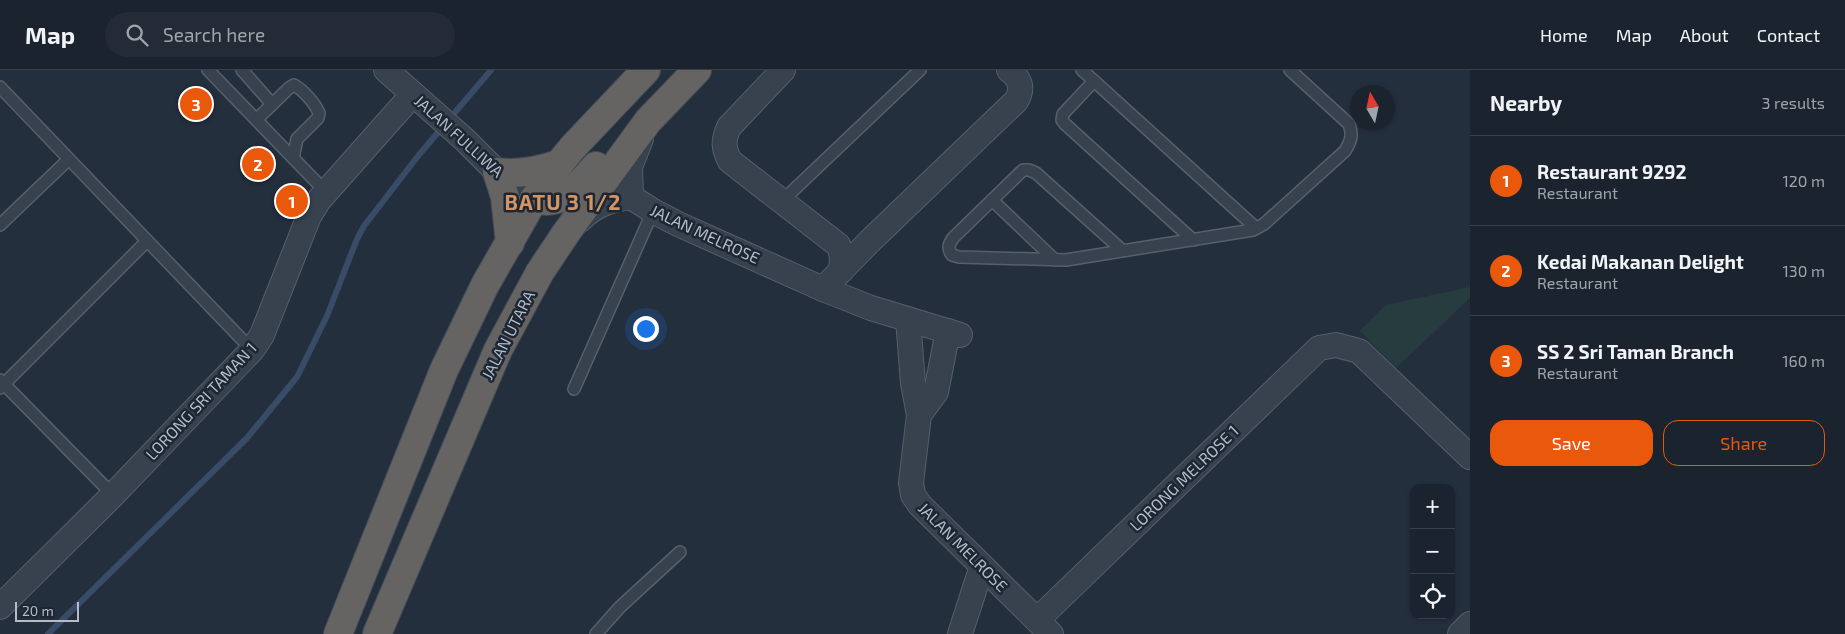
<!DOCTYPE html>
<meta charset="utf-8">
<style>
:root{--surface:#1b232e;--page:#242b36;--text:#f1f3f6;--muted:#a0a4aa;--line:#39404a;--accent:#ea580c}
body{margin:0;font-family:"Exo 2",sans-serif;background:var(--page);color:var(--text)}
.controls{position:absolute;right:15px;bottom:15px;display:grid;overflow:hidden;border-radius:10px;box-shadow:0 1px 4px #0004}
.controls button{width:45px;height:45px;display:grid;place-items:center;padding:0;border:0;border-bottom:1px solid var(--line);background:var(--surface);color:var(--text);font:25px sans-serif}
.compass{position:absolute;left:1350px;top:15px;width:45px;height:45px;border-radius:50%;background:var(--surface);box-shadow:0 1px 4px #0004;rotate:351deg}
.scale{position:absolute;left:15px;bottom:12px;width:64px;box-sizing:border-box;padding-left:5px;border:2px solid #b4bcc9;border-top:0;font-size:14px;line-height:18px;white-space:nowrap;color:#b4bcc9;-webkit-text-stroke:4px #1d2633;paint-order:stroke}
.you{position:absolute;left:645px;top:258px;width:18px;height:18px;margin:-12px;border:4px solid #fff;border-radius:50%;background:#1a73e8;box-shadow:0 0 0 8px #1a73e833}
.badge{display:grid;place-items:center;width:32px;height:32px;border-radius:50%;background:var(--accent);color:#fff;font-size:16px;font-weight:700}
.pin{position:absolute;translate:-50% -50%;border:2px solid #fff;box-shadow:0 1px 5px #0006}
.list{margin:0;padding:0;list-style:none}
h2{display:flex;justify-content:space-between;align-items:center;height:65px;margin:0;padding:0 20px;font-size:21px}
h2 small{font-size:16px;font-weight:400;color:var(--muted)}
.list li{display:grid;grid-template-columns:32px 1fr auto;gap:15px;align-items:center;box-sizing:border-box;height:90px;padding:0 20px;border-top:1px solid var(--line)}
.list b{display:block;font-size:19px;white-space:nowrap}
.list p{margin:0;font-size:16px;white-space:nowrap;color:var(--muted)}
.list em{font-size:16px;font-style:normal;color:var(--muted)}
.actions{display:flex;gap:10px;padding:15px 20px}
.actions a{flex:1;padding:11px 0;border:1px solid var(--accent);border-radius:15px;text-align:center;font-size:18px;color:var(--accent)}
.actions .main{background:var(--accent);color:#fff}
.icon{flex:none;width:28px;height:28px;fill:none;stroke:currentColor;stroke-width:2;stroke-linecap:round;stroke-linejoin:round}
.map{position:relative;flex:none;width:1470px;height:564px;overflow:hidden}
header{display:flex;align-items:center;gap:30px;box-sizing:border-box;height:70px;padding:0 25px;background:var(--surface);border-bottom:1px solid var(--line)}
header strong{font-size:24px}
nav{display:flex;gap:28px;margin-inline-start:auto;font-size:18px}
.search{width:350px;height:45px;background:var(--page);display:flex;align-items:center;gap:12px;box-sizing:border-box;padding:0 18px;border-radius:28px;color:var(--muted);font-size:19px}
main{display:flex}
aside{flex:1;background:var(--surface)}
.map>svg:first-child{display:block}
.green{fill:#263c3f}
.lines{fill:none;stroke-linecap:round;stroke-linejoin:round}
.stream{stroke:#394c67;stroke-width:6}
.service-casing{stroke:#565f6c;stroke-width:14}
.minor-casing{stroke:#565f6c;stroke-width:26}
.trunk-casing{stroke:#434c59;stroke-width:30}
.service{stroke:#38414e;stroke-width:11}
.minor{stroke:#38414e;stroke-width:24}
.trunk{stroke:#656462;stroke-width:28}
.labels{text-anchor:middle;stroke-width:5;stroke-linejoin:round;paint-order:stroke}
.street-label{font-size:16px;fill:#b4bcc9;stroke:#1d2633}
.district-label{font-size:21px;font-weight:bold;letter-spacing:1px;fill:#d59563;stroke:#1d2633}
</style>
<header>
<strong>Map</strong>
<div class="search"><svg class="icon" aria-label="search" viewBox="0 0 24 24"><circle cx="10" cy="10" r="6"/><path d="M15 15l6 6"/></svg>Search here</div>
<nav><a>Home</a><a>Map</a><a>About</a><a>Contact</a></nav>
</header>
<main>
<div class="map">
<svg width="1470" height="564" viewBox="0 0 1470 564">
<rect width="100%" height="100%" fill="#242f3e"/>
<path class="green" d="M1470,217V228L1396,298L1360,261L1386,235Z"/>
<g class="lines">
<path class="stream" d="M48,564L247,368L297,307L327,246L357,169L364,156L418,86L491,0"/>
<g class="service-casing">
<g id="service">
<path d="M208,0L326,122"/>
<path d="M242,0L272,34"/>
<path d="M1082,0L1256,158"/>
<path d="M1094,11L1063,44L1062,50L1065,54L1193,170"/>
<path d="M0,17L252,280"/>
<path d="M257,49L289,18L294,15C303,20 315,33 319,43L318,48L297,69L293,88"/>
<path d="M992,130L1055,190"/>
<path d="M782,131L920,0"/>
<path d="M0,155L69,89"/>
<path d="M1123,181L1036,103L1029,100H1023L953,168C949,174 947,178 952,185L959,187L1066,190L1253,160L1264,154L1345,81C1351,71 1353,65 1349,54L1290,0"/>
<path d="M0,310L113,425"/>
<path d="M0,318L147,171"/>
<path d="M574,319L653,141"/>
<path d="M596,564L620,537L680,482"/>
</g>
</g>
<g class="minor-casing">
<g id="minor">
<path d="M386,0L465,70L497,102L534,129"/>
<path d="M783,0L729,57C723,70 723,78 730,91L838,175C843,184 842,191 841,201"/>
<path d="M631,127L653,141L678,154L823,219L871,238L960,265"/>
<path d="M631,127L630,97L641,69"/>
<path d="M580,150C595,135 610,130 631,127"/>
<path d="M823,219L870,171L1016,31C1024,18 1020,9 1009,0"/>
<path d="M908,249L913,313L919,345"/>
<path d="M948,261L936,322L919,345L911,413L913,425L920,435L1051,564"/>
<path d="M0,537L113,425L252,280L262,265L309,146L319,130L413,24"/>
<path d="M1037,550L1319,278L1336,275L1359,281L1470,387"/>
<path d="M960,564L982,496"/>
<path d="M1460,564L1470,554"/>
</g>
</g>
<g class="trunk-casing">
<g id="trunk">
<path d="M534,129C562,138 580,114 596,96"/>
<path d="M510,173L505,127L497,102C519,105 538,101 559,94"/>
<path d="M338,564L444,300L485,215L534,129L559,94L573,77L646,0"/>
<path d="M377,564L498,280L540,202L566,163L648,51L697,0"/>
</g>
</g>
<use href="#service" class="service"/>
<use href="#minor" class="minor"/>
<use href="#trunk" class="trunk"/>
</g>
<g class="labels">
<g class="street-label">
<text transform="translate(459 66) rotate(42)" y="6">JALAN FULLIWA</text>
<text transform="translate(705 164) rotate(25)" y="6">JALAN MELROSE</text>
<text transform="translate(508 265) rotate(-63)" y="6">JALAN UTARA</text>
<text transform="translate(201 331) rotate(-47)" y="6">LORONG SRI TAMAN 1</text>
<text transform="translate(1184 408) rotate(-44)" y="6">LORONG MELROSE 1</text>
<text transform="translate(963 477) rotate(45)" y="6">JALAN MELROSE</text>
</g>
<g class="district-label">
<text x="563" y="140">BATU 3 1/2</text>
</g>
</g>
</svg>
<div class="controls">
<button>+</button>
<button>−</button>
<button><svg class="icon" aria-label="locate" viewBox="0 0 24 24"><circle cx="12" cy="12" r="6"/><path d="M12 2v4M12 18v4M2 12h4M18 12h4"/></svg></button>
</div>
<svg class="compass" viewBox="-18 -18 36 36"><path d="M0-13l5 13h-10z" fill="#e53935"/><path d="M0 13l5-13h-10z" fill="#a0a4aa"/></svg>
<div class="scale">20 m</div>
<div class="you"></div>
<div class="pin badge" style="left:292px;top:131px">1</div>
<div class="pin badge" style="left:258px;top:94px">2</div>
<div class="pin badge" style="left:196px;top:34px">3</div>
</div>
<aside>
<h2>Nearby<small>3 results</small></h2>
<ul class="list">
<li><span class="badge">1</span><div><b>Restaurant 9292</b><p>Restaurant</p></div><em>120 m</em></li>
<li><span class="badge">2</span><div><b>Kedai Makanan Delight</b><p>Restaurant</p></div><em>130 m</em></li>
<li><span class="badge">3</span><div><b>SS 2 Sri Taman Branch</b><p>Restaurant</p></div><em>160 m</em></li>
</ul>
<div class="actions"><a class="main">Save</a><a>Share</a></div>
</aside>
</main>
